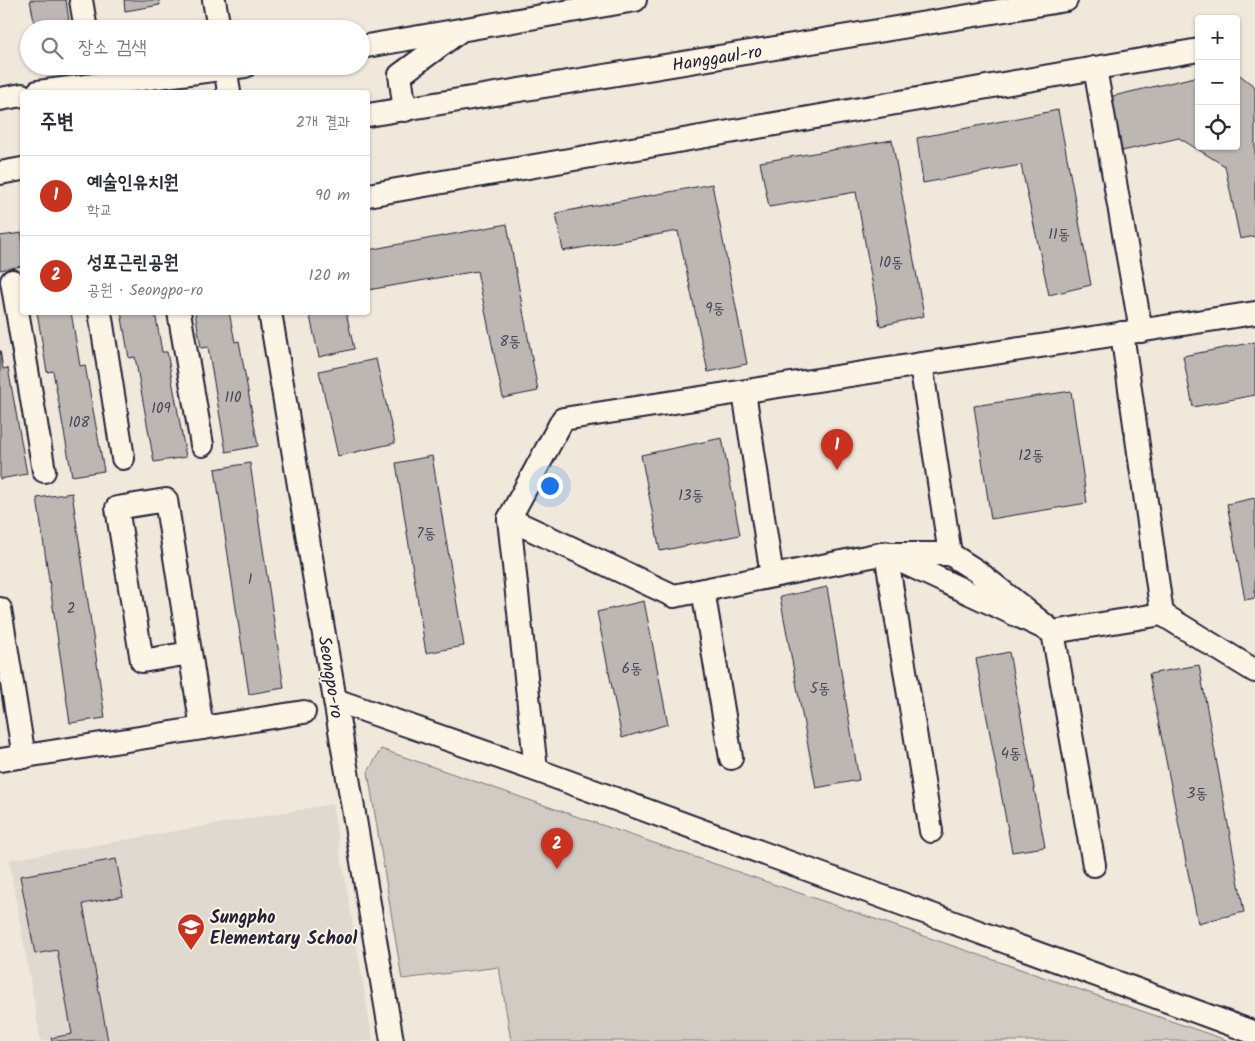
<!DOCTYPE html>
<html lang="ko">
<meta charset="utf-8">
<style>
:root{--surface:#fff;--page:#f7f7f7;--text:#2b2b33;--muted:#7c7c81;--line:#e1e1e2;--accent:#c8321e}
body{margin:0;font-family:Kalam,"Poor Story",sans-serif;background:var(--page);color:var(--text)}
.controls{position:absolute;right:15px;top:15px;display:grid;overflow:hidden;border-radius:5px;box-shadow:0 1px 4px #0004}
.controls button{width:45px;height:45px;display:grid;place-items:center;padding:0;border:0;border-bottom:1px solid var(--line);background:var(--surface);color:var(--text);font:25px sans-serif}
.you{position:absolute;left:549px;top:485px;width:18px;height:18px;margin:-12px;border:4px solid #fff;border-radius:50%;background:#1a73e8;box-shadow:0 0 0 8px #1a73e833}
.badge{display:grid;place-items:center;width:32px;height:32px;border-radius:50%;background:var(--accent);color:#fff;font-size:16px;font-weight:700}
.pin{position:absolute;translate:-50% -41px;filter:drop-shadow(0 1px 2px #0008)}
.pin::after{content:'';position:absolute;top:26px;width:18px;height:15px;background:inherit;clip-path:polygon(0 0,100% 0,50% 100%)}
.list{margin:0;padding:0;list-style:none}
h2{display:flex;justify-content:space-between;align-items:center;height:65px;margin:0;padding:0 20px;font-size:21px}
h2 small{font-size:16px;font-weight:400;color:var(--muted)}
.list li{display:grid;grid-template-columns:32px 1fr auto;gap:15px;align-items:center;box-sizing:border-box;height:80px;padding:0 20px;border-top:1px solid var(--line)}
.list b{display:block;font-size:19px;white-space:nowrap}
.list p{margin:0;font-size:16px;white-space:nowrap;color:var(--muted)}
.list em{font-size:16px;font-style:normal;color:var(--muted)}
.icon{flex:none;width:28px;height:28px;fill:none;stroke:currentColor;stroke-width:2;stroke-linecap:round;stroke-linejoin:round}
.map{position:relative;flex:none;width:1255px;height:1041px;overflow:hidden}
.search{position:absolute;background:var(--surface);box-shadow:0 1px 4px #0004;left:20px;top:20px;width:350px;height:55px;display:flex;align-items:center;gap:12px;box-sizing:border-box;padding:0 18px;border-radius:28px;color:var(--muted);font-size:19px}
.panel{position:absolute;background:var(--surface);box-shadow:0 1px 4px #0004;left:20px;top:90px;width:350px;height:225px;border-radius:5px}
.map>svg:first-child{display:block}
.built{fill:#e0d9cf}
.green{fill:#d1cbc3;stroke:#7a767f}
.building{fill:#bcb7b3;stroke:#22223b}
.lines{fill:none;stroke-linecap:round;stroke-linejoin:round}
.minor-casing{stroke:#22223b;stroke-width:26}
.minor{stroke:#fcf5e5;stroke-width:22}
.labels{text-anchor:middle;stroke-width:4;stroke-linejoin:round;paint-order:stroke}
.number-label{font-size:15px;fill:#484759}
.street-label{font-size:18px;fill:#22223b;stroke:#fcf5e5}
.poi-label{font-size:18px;font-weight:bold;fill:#22223b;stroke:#fcf5e5;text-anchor:start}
</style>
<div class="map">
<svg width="1255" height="1041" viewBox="0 0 1255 1041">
<rect width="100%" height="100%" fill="#efe8db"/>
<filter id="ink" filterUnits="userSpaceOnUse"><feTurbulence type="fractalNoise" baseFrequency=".02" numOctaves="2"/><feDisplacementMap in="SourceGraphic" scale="10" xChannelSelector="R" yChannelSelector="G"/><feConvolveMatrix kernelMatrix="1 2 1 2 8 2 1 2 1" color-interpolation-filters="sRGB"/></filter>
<g filter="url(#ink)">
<path class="built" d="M332,804L373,1041H41L9,860Z"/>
<path class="green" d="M381,749L1229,1041H511L499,967L402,979L368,772Z"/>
<g class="building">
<path d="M30,0H66L69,21L35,27Z"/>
<path d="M124,0H159L160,5L125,11Z"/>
<path d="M1236,72L1255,87V236L1240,239L1225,166L1179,138L1122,151L1109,97L1199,76V146H1236Z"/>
<path d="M1058,110L1091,285L1049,295L1021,165L923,183L917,138Z"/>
<path d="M892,140L924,316L880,326L856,192L769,207L760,162Z"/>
<path d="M712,184L747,364L708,372L678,231L563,251L556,213Z"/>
<path d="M507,224L538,391L503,398L477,271L368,290V250Z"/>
<path d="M22,233V266L0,270V236Z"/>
<path d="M37,312H71L80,366L85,365L104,471L72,476L53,371L47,372Z"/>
<path d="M121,312H155L162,352H167L186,457L154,462L135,357L129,358Z"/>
<path d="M195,312H229L235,342L239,341L258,446L226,452L208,347L201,348Z"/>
<path d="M309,312H346L354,349L319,357Z"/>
<path d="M1255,342V395L1193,407L1183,356Z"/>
<path d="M0,350L3,369L8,368L27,474L0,479Z"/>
<path d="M376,359L395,443L338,456L319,371Z"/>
<path d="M1071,391L1087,503L991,519L974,406Z"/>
<path d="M722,438L740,535L660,551L641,455Z"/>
<path d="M432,456L464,646L426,653L396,463Z"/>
<path d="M250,463L284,688L249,694L215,469Z"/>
<path d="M72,493L105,718L70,723L37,498Z"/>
<path d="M1255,498V598L1245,600L1227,504Z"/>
<path d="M827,587L859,780L816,788L780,597Z"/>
<path d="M644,601L668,724L622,738L597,612Z"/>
<path d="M1009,652L1045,847L1012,852L976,659Z"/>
<path d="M1199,665L1244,912L1198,923L1149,674Z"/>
<path d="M116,859L123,896L83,904L108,1041H52L51,1038L72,1034L57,950L35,954L20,876Z"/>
</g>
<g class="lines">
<g class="minor-casing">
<g id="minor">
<path d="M81,0L85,24"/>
<path d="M214,0L219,29"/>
<path d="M361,47L635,0"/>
<path d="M225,66L229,92"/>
<path d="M1095,68L1141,331"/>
<path d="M38,92L245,66"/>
<path d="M0,99L22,95"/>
<path d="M405,110L400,75L457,33"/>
<path d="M368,115L1066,0"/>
<path d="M0,173L22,169"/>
<path d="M368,195L1199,50"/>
<path d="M12,281L44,471"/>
<path d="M100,312L123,458"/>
<path d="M179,312L202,445"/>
<path d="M270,312L392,1041"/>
<path d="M921,364L950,554"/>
<path d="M744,392L772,576"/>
<path d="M509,519L674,596L886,553L931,831"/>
<path d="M886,554H950L978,572L1053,632L1162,614L1122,333"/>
<path d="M892,557L1053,632L1094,865"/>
<path d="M703,590L731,758"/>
<path d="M0,609L24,757"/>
<path d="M1162,614L1255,671"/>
<path d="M190,653L142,661L117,508L166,500L202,728"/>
<path d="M335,700L536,770L1255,1033"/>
<path d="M0,760L304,712"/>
<path d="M536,770L509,519L563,419L1255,313"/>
</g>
</g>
<use href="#minor" class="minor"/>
</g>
</g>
<defs>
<g id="school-pin" transform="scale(1.4375)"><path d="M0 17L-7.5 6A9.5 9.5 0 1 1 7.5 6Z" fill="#c8321e" stroke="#fcf5e5"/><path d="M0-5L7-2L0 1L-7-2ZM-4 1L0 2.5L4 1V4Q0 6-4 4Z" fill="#fff"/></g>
</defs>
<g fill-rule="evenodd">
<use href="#school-pin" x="191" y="927"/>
</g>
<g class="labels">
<g class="number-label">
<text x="1059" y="239">11동</text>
<text x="891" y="267">10동</text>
<text x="715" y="313">9동</text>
<text x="510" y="346">8동</text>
<text x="233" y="402">110</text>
<text x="161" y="413">109</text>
<text x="79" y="427">108</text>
<text x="1031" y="460">12동</text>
<text x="691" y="500">13동</text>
<text x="426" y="538">7동</text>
<text x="250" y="584">1</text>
<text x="71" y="613">2</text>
<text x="632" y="673">6동</text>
<text x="820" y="693">5동</text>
<text x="1011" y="758">4동</text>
<text x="1197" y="798">3동</text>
</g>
<g class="street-label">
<text transform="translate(717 58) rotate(-9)" y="6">Hanggaul-ro</text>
<text transform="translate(331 677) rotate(81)" y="6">Seongpo-ro</text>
</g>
<g class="poi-label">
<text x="210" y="923">Sungpho<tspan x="210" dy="21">Elementary School</tspan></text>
</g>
</g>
</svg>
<div class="controls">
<button>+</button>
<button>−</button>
<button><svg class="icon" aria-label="locate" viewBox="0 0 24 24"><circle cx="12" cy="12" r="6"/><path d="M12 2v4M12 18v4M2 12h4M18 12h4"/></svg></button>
</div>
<div class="you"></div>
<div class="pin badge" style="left:837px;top:470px">1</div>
<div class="pin badge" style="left:557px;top:869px">2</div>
<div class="search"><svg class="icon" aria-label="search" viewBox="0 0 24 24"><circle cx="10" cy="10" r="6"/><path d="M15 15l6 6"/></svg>장소 검색</div>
<section class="panel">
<h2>주변<small>2개 결과</small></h2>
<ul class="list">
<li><span class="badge">1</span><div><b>예술인유치원</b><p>학교</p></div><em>90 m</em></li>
<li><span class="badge">2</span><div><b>성포근린공원</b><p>공원 · Seongpo-ro</p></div><em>120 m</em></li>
</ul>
</section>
</div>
